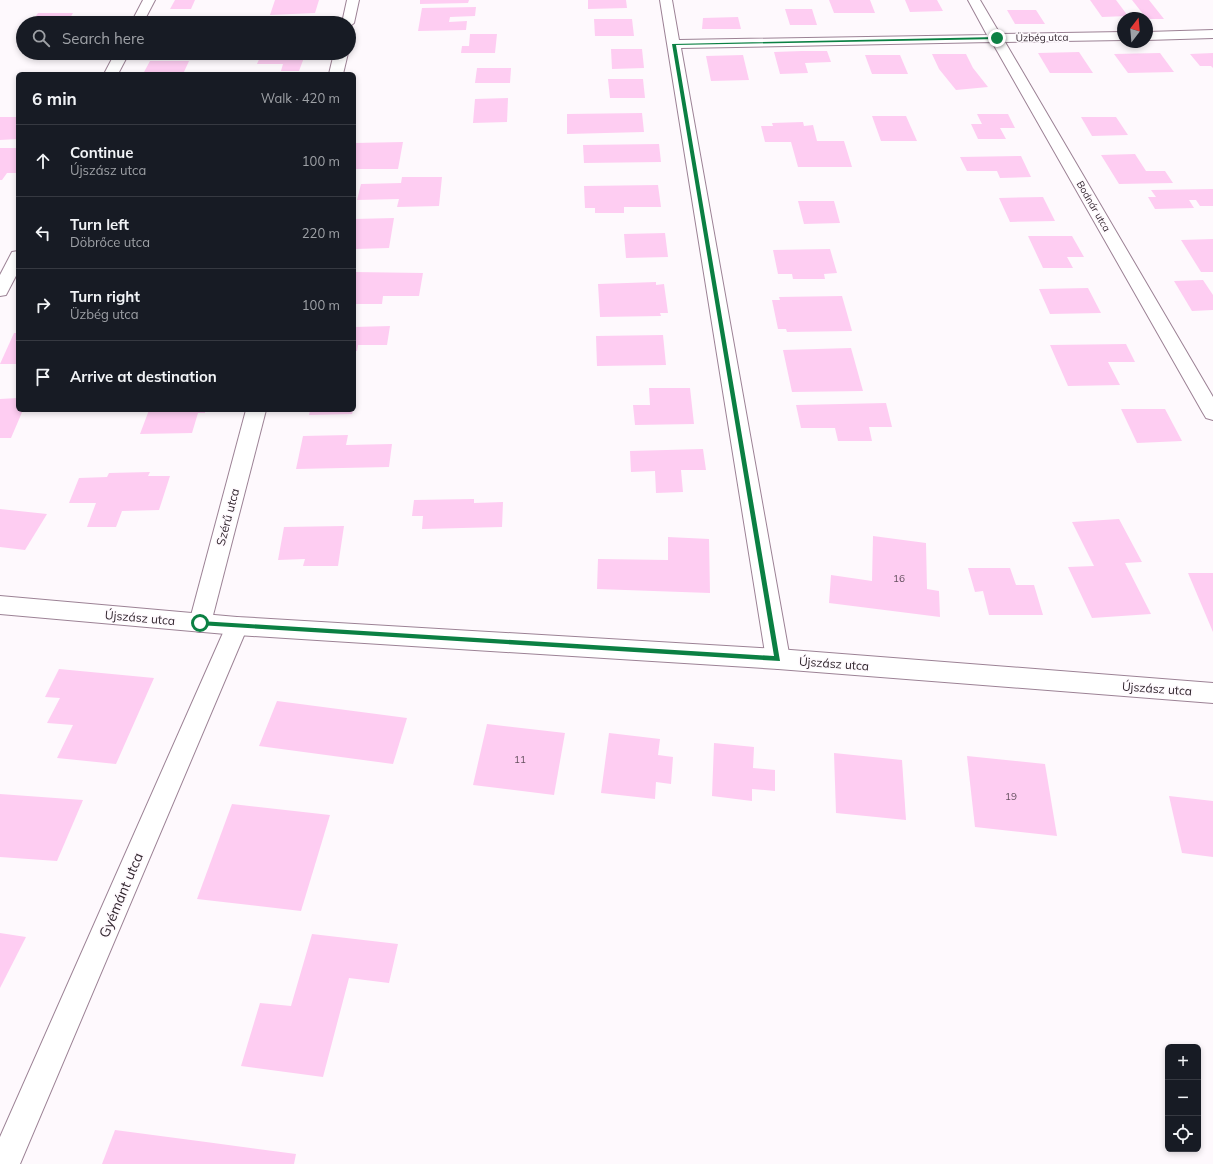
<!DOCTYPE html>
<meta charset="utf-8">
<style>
:root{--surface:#171b24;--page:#20242c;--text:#f1f3f6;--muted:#9ea1a6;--line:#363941}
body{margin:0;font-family:Mulish,sans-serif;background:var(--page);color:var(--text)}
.controls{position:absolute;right:12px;bottom:12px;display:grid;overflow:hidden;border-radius:6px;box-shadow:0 2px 6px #0003}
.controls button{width:36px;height:36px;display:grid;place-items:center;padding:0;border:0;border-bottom:1px solid var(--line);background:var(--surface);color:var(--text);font:20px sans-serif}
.compass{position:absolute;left:1117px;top:12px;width:36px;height:36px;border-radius:50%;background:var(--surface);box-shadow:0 2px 6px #0003;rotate:16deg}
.stop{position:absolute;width:12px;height:12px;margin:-9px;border:3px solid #0b8043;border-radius:50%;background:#fff}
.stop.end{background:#0b8043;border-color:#fff;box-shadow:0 1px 4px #0008}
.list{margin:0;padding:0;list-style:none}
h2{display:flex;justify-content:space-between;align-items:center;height:52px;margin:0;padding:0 16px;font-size:17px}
h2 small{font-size:13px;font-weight:400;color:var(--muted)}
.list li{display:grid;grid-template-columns:26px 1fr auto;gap:12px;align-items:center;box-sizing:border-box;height:72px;padding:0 16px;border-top:1px solid var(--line)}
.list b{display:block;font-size:15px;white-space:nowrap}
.list p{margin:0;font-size:13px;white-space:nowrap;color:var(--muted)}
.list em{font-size:13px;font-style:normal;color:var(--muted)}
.icon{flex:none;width:22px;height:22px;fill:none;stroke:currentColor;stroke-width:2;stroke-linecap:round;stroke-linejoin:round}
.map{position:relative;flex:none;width:1213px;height:1164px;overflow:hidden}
.search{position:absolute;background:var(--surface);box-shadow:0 2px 6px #0003;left:16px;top:16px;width:340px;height:44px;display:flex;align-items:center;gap:10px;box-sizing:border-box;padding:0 14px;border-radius:22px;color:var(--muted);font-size:15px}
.panel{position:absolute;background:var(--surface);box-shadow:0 2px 6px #0003;left:16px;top:72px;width:340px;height:340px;border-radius:6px}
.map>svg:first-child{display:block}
.building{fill:#fecdf2}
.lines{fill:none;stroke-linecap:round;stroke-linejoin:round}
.minor-casing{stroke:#9c8295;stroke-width:2}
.tertiary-casing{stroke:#9c8295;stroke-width:2}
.minor{fill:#fff;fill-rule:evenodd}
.tertiary{fill:#fff;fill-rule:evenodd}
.route{fill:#0b8043}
.labels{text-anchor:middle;stroke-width:3;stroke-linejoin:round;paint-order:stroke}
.far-street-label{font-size:10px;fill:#31262e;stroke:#fef9fd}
.number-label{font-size:10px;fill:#64505f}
.street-label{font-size:12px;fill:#31262e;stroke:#fef9fd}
.near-street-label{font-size:14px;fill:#31262e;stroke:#fef9fd}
</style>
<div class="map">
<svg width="1213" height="1164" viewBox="0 0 1213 1164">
<rect width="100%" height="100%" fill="#fef9fd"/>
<g class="building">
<path d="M175,0H195L191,9H170Z"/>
<path d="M275,0H319L315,13L270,15Z"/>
<path d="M420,0H469L468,3L420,4Z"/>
<path d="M588,0H626L627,8L588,9Z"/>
<path d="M829,0H870L875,13H834Z"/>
<path d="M905,0H937L943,11L910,12Z"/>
<path d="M1090,0H1116L1128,16L1102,17Z"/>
<path d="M1132,0H1149L1164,19H1147Z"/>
<path d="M476,7L475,16L450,17L449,22L467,21L466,30L418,31L422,8Z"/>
<path d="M785,9H812L817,25H790Z"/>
<path d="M1007,10H1036L1045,24H1015Z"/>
<path d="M38,13H73L67,23H31Z"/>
<path d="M738,17L741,29H702L703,18Z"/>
<path d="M594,19H632L634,36H595Z"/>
<path d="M470,34H497L495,53H461L462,46H469Z"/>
<path d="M611,49H642L644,68L612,69Z"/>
<path d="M802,51H827L831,62L805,63L808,73L780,74L774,52Z"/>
<path d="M1079,52L1093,73H1050L1038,53Z"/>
<path d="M1160,53L1174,72L1128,73L1114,54Z"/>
<path d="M1213,53V68L1211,66H1200L1190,54Z"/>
<path d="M932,54H966L973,68L988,87L956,90L939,69Z"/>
<path d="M261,55H305L299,71H281L283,64H257Z"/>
<path d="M743,55L749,80L711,81L706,56Z"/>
<path d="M865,55H900L908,74H872Z"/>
<path d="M150,61H189L183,74H143Z"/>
<path d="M477,68H511L510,83H475Z"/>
<path d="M608,79H643L645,98H610Z"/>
<path d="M508,98L507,122L473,123L475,99Z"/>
<path d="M642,113L644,132L567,134V114Z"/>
<path d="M977,114H1008L1015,128H1000L1006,139H978L971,124H982Z"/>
<path d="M872,116H906L917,141H881Z"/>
<path d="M0,117H18V139L0,140Z"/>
<path d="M1081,117H1116L1128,135L1092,136Z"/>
<path d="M803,122L804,126L813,125L817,141H844L852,167H798L791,142H765L761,126H773L772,123Z"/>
<path d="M403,142L398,169H354V143Z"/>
<path d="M659,144L661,162L584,163L583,145Z"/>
<path d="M0,148H18V173H7L2,180H0Z"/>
<path d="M1135,154L1146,171H1165L1173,183L1119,184L1101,155Z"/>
<path d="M1021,156L1031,177L1000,178L997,171H967L960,157Z"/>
<path d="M402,177H442L439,206L397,207L399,199L357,200L361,184L401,183Z"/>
<path d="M658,185L661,207H624V213H595V208H585L584,186Z"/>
<path d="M1213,189V206H1200L1196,200H1189L1194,208L1155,209L1148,197H1156L1151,190Z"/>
<path d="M1043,197L1055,221L1010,222L999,198Z"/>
<path d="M798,201H834L840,223L804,224Z"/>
<path d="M394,218L389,248L355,249L356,242L354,243V219Z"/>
<path d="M665,233L668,257L626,258L624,234Z"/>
<path d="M1028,236H1072L1084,257H1067L1073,268H1043Z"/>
<path d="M1213,239V272H1201L1181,240Z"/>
<path d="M830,249L837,273L824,274L825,279H793L792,274H778L773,250Z"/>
<path d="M354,272L423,273L419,296H383L382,304H354Z"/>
<path d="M1203,280L1213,295V310L1192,311L1174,281Z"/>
<path d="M656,282V285L664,284L668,313H660L661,316L600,317L598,284Z"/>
<path d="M1088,288L1101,313L1050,314L1039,289Z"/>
<path d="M842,296L852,331L787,332L786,329H778L772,300H780L779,297Z"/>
<path d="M390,326L387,345H358L357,351H354V327Z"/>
<path d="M14,333H18V364H0Z"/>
<path d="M663,335L666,365L597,366L596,336Z"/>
<path d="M1126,344L1135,362H1108L1120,385L1068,386L1050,345Z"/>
<path d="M851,348L863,391L792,392L783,350Z"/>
<path d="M649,388H690L694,424L635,425L633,405H650Z"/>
<path d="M18,398V410H23L11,438H0V399Z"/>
<path d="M886,403L892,427H869L872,441H838L835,428H801L796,405Z"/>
<path d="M1121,409H1165L1182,441L1137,443Z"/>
<path d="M149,410H205V413H198L192,433L140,434Z"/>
<path d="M310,410H353L352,414L309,415Z"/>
<path d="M348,435L346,445L392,444L389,467L296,469L303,436Z"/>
<path d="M703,449L706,470H681L683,492L656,493L655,471L631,472L630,451Z"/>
<path d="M150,472L148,476H170L159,510L122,511L116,527H87L96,503H69L79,478L107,477L109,473Z"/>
<path d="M474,499V503L503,502L502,527L422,529L423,516H412L414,500Z"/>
<path d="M0,509L47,514L25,550L0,547Z"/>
<path d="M1119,519L1142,562L1125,563L1151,614L1092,618L1068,567L1094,566L1072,522Z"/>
<path d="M344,526L338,566H303L305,559L278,560L284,527Z"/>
<path d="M873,536L926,543L927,589L939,591L940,617L829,603L831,575L872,581Z"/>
<path d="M668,537L709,539L710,593L597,589L598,559L668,560Z"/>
<path d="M968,568H1010L1016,585H1034L1043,615H989L983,591L975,592Z"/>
<path d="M1188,573H1213V632Z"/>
<path d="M59,669L154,678L116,764L57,758L73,725L47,723L60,698L45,697Z"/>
<path d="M277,701L407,718L393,764L259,746Z"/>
<path d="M487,724L565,733L554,795L473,785Z"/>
<path d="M609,733L660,739L658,755L673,757L671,784L656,782L655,799L601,793Z"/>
<path d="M714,743L754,747L753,768L775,770V791L752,789V801L712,796Z"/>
<path d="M834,753L902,760L906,820L836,813Z"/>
<path d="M967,756L1045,764L1057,836L975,827Z"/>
<path d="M0,794L83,800L57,861L0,857Z"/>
<path d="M1169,796L1213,801V857L1182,853Z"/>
<path d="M232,804L330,815L301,911L197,899Z"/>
<path d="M0,933L26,937L0,988Z"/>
<path d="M312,934L398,944L389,983L349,978L323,1077L241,1066L260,1003L291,1006Z"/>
<path d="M115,1130L206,1142L296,1154L294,1164H102Z"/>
</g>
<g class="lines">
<g class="minor-casing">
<g id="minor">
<path d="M143,0H155L143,23H131Z"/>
<path d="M347,0H359L354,23L349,27V23H342Z"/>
<path d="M660,0H672L679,40L987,35L968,0H980L1000,34L1123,32V40L1005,42L1213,397V420L1206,418L1203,413L992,42L681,48L790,659L786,666L778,669L770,666L766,659Z"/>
<path d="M1213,30V38L1147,40V32Z"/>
<path d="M115,53H129L118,74H104Z"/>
<path d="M334,53H348L343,74H329Z"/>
<path d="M18,251V272L6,295L0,296V275L12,252Z"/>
<path d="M246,410H266L211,623L208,630L200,632L192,630L189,623Z"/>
<path d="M237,617L245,619L248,626L20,1164H0V1137L226,626L229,619Z"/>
</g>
</g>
<g class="tertiary-casing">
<path id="tertiary" d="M0,596L237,617L778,649L1213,683V703L778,669L237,635L0,614Z"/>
</g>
<use href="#minor" class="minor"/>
<use href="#tertiary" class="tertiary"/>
</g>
<path class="route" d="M997,37L998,39L676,45L780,661L198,625L197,623L200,621L774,656L672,44Z"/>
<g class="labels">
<g class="far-street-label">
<text transform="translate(1042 37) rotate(-1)" y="4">Üzbég utca</text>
<text transform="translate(1094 206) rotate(60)" y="4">Bodnár utca</text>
</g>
<g class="number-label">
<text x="899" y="582">16</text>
<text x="520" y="763">11</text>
<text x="1011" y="800">19</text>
</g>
<g class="street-label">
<text transform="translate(228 517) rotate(-75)" y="4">Szérű utca</text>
<text transform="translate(140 618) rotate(5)" y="4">Újszász utca</text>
<text transform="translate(834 664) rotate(4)" y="4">Újszász utca</text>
<text transform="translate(1157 689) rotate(4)" y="4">Újszász utca</text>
</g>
<g class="near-street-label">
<text transform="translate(121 895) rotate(-67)" y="5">Gyémánt utca</text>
</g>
</g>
</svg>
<div class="controls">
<button>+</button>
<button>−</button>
<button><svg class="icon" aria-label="locate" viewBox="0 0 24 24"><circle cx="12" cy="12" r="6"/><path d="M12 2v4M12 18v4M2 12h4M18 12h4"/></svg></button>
</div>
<svg class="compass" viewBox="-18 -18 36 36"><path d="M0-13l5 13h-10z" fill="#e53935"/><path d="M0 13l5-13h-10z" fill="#9ea1a6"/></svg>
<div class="stop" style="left:200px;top:623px"></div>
<div class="stop end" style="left:997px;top:38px"></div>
<div class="search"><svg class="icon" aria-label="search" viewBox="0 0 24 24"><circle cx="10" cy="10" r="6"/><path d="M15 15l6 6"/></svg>Search here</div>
<section class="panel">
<h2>6 min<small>Walk · 420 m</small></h2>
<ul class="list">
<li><svg class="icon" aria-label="ahead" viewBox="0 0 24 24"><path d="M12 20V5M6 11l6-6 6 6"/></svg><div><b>Continue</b><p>Újszász utca</p></div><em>100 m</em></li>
<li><svg class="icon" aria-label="left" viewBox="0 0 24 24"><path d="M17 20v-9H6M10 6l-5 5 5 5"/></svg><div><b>Turn left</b><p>Döbrőce utca</p></div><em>220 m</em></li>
<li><svg class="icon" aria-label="right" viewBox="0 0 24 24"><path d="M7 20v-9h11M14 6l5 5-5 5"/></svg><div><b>Turn right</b><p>Üzbég utca</p></div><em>100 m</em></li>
<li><svg class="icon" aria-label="arrive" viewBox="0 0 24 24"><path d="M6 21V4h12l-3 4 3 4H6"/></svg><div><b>Arrive at destination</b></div></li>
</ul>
</section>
</div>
